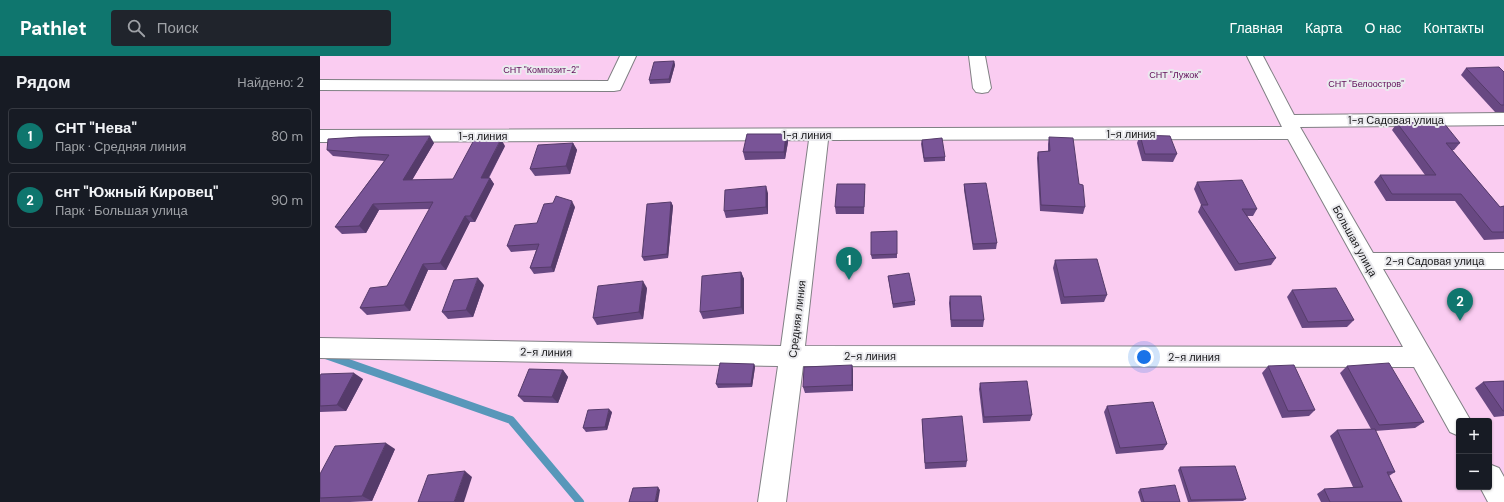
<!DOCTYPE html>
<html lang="ru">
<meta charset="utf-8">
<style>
:root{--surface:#171b24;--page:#20242c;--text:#f1f3f6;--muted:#9ea1a6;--line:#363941;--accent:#0f766e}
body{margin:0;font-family:"DM Sans",sans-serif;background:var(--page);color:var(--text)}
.controls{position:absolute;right:12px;bottom:12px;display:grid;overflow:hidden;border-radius:4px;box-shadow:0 1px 3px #0004}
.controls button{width:36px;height:36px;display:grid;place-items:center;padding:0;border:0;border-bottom:1px solid var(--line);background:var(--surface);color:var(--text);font:20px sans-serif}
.you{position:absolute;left:824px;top:301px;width:14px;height:14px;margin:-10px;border:3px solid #fff;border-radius:50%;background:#1a73e8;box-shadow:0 0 0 6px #1a73e833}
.badge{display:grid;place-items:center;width:26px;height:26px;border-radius:50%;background:var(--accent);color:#fff;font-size:13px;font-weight:700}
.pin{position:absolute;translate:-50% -33px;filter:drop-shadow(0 1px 2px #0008)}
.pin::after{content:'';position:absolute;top:21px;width:14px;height:12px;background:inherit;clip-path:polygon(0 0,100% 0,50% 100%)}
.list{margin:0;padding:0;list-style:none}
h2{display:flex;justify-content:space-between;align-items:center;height:52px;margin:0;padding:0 16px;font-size:17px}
h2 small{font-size:13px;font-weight:400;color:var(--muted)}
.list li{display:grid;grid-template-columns:26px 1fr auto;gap:12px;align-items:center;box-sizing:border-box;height:56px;margin:0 8px 8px;padding:0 8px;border:1px solid var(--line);border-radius:4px}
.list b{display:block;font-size:15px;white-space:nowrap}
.list p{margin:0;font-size:13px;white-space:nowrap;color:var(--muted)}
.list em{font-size:13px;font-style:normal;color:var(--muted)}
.icon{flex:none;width:22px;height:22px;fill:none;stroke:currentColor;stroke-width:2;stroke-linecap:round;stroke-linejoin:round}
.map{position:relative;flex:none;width:1184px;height:446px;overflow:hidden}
header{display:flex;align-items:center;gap:24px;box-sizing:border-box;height:56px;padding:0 20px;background:var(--accent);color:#fff}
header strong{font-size:19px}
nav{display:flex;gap:22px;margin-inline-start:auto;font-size:14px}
.search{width:280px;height:36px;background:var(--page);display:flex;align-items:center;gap:10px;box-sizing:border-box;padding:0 14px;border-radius:4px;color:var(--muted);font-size:15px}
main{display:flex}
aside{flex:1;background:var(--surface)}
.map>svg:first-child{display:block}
.green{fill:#faccf1;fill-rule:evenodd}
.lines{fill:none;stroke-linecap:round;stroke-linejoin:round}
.stream{stroke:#5897ba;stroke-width:8}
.minor-casing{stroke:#808084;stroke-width:2}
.minor{fill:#fff;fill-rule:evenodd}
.wall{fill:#684882}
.shaded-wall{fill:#553b6a}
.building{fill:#795497;stroke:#553b6a}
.labels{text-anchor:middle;stroke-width:4;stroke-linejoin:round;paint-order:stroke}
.far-park-label{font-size:9px;fill:#600f59;stroke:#eaeaee}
.street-label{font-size:11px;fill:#18181a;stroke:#eaeaee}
</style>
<header>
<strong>Pathlet</strong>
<div class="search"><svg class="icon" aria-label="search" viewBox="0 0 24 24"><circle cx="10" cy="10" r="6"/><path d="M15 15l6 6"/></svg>Поиск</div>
<nav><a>Главная</a><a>Карта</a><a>О нас</a><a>Контакты</a></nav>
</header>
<main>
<aside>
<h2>Рядом<small>Найдено: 2</small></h2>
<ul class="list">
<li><span class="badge">1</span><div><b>СНТ &quot;Нева&quot;</b><p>Парк · Средняя линия</p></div><em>80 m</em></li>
<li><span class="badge">2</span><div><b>снт &quot;Южный Кировец&quot;</b><p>Парк · Большая улица</p></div><em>90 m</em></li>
</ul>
</aside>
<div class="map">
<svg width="1184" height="446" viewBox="0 0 1184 446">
<rect width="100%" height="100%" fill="#eaeaee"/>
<path class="green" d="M0,0H1184V446H0ZM1139,365H1169V431H1139Z"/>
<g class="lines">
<path class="stream" d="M0,297L191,364L260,446"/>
<g class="minor-casing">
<g id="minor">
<path d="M300,0H316L302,30L300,34L294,35L0,34V24L288,25Z"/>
<path d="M649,0H665L671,32L668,36L662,37L656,36L653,32Z"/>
<path d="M927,0H943L974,59L1184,57V69L980,71L1053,197H1184V213H1063L1148,360L1151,365H1139V380L1130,376L1094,311L483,310L466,446H438L458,310L0,302V282L461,290L489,84L0,86V74L962,71ZM968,83L1083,291L485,290L508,84Z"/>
<path d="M1169,408L1179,412L1184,421V446H1168L1160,431H1169Z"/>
</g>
</g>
<use href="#minor" class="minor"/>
</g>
<g class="wall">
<path d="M354,5L355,9L350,27L330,28L329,24Z"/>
<path d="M1146,12L1184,16V56H1175L1141,19Z"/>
<path d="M1077,67L1140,87L1134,94H1132L1180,151L1184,150V183L1164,184L1135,145H1066L1054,126L1060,119H1105L1072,74Z"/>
<path d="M466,78L468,86L465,103L425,104L423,96Z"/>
<path d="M820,79L857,98L853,106L822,105L817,87Z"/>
<path d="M729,81L759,128L765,151L763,158L720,155L717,102L718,96L728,95V88Z"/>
<path d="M602,84L625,101V105L604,106L601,88Z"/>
<path d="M114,87L92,124L133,123L185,90L169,122H170L174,128L155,166H150L126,214H108L90,255L47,259L40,252L67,230L110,153L59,154L46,177L22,178L15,171L64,105L13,100L7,94Z"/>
<path d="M253,87L257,94L250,118L215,120L210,113Z"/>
<path d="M877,126L937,153L933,160H927L956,202L951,209L915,215L878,156L881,149L874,133Z"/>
<path d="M644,128L677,187L676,193L653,194L644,134Z"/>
<path d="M545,135L544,158H516L515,151Z"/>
<path d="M448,137V158L406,162L404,155Z"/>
<path d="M351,146L353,150L348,202L324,205L322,201Z"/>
<path d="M255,151L234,216L214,218L210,212L216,194L191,196L187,190L217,167Z"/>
<path d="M577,175V202L552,203L551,199Z"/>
<path d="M735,204L787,239L784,246L741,248L733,212Z"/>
<path d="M421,216L424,223V258L383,263L380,256Z"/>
<path d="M568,220L595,245V249L573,252Z"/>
<path d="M164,229L153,261L128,263L122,256Z"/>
<path d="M327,232L323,263L277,269L273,262Z"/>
<path d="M972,234L1034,264L1027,271L982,272L967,241Z"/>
<path d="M630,240L664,264L663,271H631L629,247Z"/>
<path d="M434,308L435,311L432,331L398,332L396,328Z"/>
<path d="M532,309L533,315V335L485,337L483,331Z"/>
<path d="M948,310L995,354L989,360L962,362L942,317Z"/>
<path d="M1027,310L1104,366L1095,372L1055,375L1075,416L1069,420L1082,446H1001L997,438L1004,433L1033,431L1010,380L1017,374L1051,373L1020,317Z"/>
<path d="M243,314L248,321L238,347L204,346L198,340Z"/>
<path d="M0,320L43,323L26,355L0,356Z"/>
<path d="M1184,325V360L1174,361L1155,332L1163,326Z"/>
<path d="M660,327L712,359L710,365L663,367L659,333Z"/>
<path d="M787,350L847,388L843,394L796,398L784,356Z"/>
<path d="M292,356L287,374L266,376L263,372Z"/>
<path d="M602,363L647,405L646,411L605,413L602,369Z"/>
<path d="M75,393L52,445L30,446H0V418Z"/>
<path d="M860,411L926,443L923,445L868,446L858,414Z"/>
<path d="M820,433L860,446H821L818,436Z"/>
</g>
<g class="shaded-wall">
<path d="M354,5L355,9L350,27L349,23Z"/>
<path d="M466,78L468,86L465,103L464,96Z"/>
<path d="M110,80L114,87L88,131L83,124Z"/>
<path d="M181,83L185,90L165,128L161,122Z"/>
<path d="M253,87L257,94L250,118L246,110Z"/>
<path d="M170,122L174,128L155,166L150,160Z"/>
<path d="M446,130L448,137V158L446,151Z"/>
<path d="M252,145L255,151L234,216L231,211Z"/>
<path d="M351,146L353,150L348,202L347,198Z"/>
<path d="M53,148L59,154L46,177L39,170Z"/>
<path d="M145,160L150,166L126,214L120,207Z"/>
<path d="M103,208L108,214L90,255L84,249Z"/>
<path d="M421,216L424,223V258L421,251Z"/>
<path d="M158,222L164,229L153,261L146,254Z"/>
<path d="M323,225L327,232L323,263L319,256Z"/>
<path d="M434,308L435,311L432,331L431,328Z"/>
<path d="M532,309L533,315V335L532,329Z"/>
<path d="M243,314L248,321L238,347L232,341Z"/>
<path d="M34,317L43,323L26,355L17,349Z"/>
<path d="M289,353L292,356L287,374L285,371Z"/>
<path d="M66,387L75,393L52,445L42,440Z"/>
<path d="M145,415L152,421L144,446H134Z"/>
<path d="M338,431L340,434L338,446H335Z"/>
</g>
<g class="building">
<path d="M354,5L349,23L329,24L334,6Z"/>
<path d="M1179,11L1184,16V49H1181L1146,12Z"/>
<path d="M1123,66L1140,87H1126L1180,151L1184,150V176H1172L1141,138H1072L1060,119H1116L1077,67Z"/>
<path d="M427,78H466L464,96H423Z"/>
<path d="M820,79L850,80L857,98H825Z"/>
<path d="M110,80L83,124L133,123L154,84L181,83L161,122H170L150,160H145L120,207L103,208L84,249L40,252L50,232L67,230L113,146L53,148L39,170L15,171L69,99L7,94L8,83L39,81Z"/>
<path d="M729,81L753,82L759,128L763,129L765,151L721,149L718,96L730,95Z"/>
<path d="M622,82L625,101L604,102L602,84Z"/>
<path d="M253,87L246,110L210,113L218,89Z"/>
<path d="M922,124L937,153H922L956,202L919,208L881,149H888L877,126Z"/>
<path d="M666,127L677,187L653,188L644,128Z"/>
<path d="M517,128H545L544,151H515Z"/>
<path d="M446,130V151L404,155L405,134Z"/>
<path d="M236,140L252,145L231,211L210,212L219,188L187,190L195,169L217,167L224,148L233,147Z"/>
<path d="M351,146L347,198L322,201L327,148Z"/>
<path d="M577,175V198L551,199V176Z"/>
<path d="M777,203L787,239L744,241L735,204Z"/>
<path d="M421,216V251L380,256L382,220Z"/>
<path d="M589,217L595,245L573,248L568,220Z"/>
<path d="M158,222L146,254L122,256L134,224Z"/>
<path d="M323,225L319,256L273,262L278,230Z"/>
<path d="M1016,232L1034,264L988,266L972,234Z"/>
<path d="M630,240H661L664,264H631Z"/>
<path d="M400,307L434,308L431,328H396Z"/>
<path d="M1069,307L1104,366L1059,369L1027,310Z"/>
<path d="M532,309V329L483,331L484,311Z"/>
<path d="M974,309L995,354L968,355L948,310Z"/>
<path d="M209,313L243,314L232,341L198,340Z"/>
<path d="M34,317L17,349L0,350V320L1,318Z"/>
<path d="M707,325L712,359L664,361L660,327Z"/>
<path d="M1184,325V355H1183L1163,326Z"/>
<path d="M833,346L847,388L800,392L787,350Z"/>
<path d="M289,353L285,371L263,372L268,354Z"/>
<path d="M642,360L647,405L605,407L602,363Z"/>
<path d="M1055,373L1075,416H1067L1082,446H1010L1004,433L1043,431L1017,374Z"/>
<path d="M66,387L42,440L0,442V418L15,390Z"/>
<path d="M915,410L926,443L871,444L860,411Z"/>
<path d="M145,415L134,446H98L108,419Z"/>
<path d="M855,429L860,446H824L820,433Z"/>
<path d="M338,431L335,446H309L313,432Z"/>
</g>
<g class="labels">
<g class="far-park-label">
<text x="221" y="17">СНТ "Композит-2"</text>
<text x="855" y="22">СНТ "Лужок"</text>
<text x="1046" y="31">СНТ "Белоостров"</text>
</g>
<g class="street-label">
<text x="1076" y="68">1-я Садовая улица</text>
<text x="811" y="82">1-я линия</text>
<text x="487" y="83">1-я линия</text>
<text x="163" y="84">1-я линия</text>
<text transform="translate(1035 185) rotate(61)" y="4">Большая улица</text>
<text x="1115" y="209">2-я Садовая улица</text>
<text transform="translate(477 263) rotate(-83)" y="4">Средняя линия</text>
<text transform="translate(226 296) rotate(1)" y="4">2-я линия</text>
<text x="550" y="304">2-я линия</text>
<text x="874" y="305">2-я линия</text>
</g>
</g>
</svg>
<div class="controls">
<button>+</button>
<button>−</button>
</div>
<div class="you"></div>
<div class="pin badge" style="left:529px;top:224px">1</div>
<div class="pin badge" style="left:1140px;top:265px">2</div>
</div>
</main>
